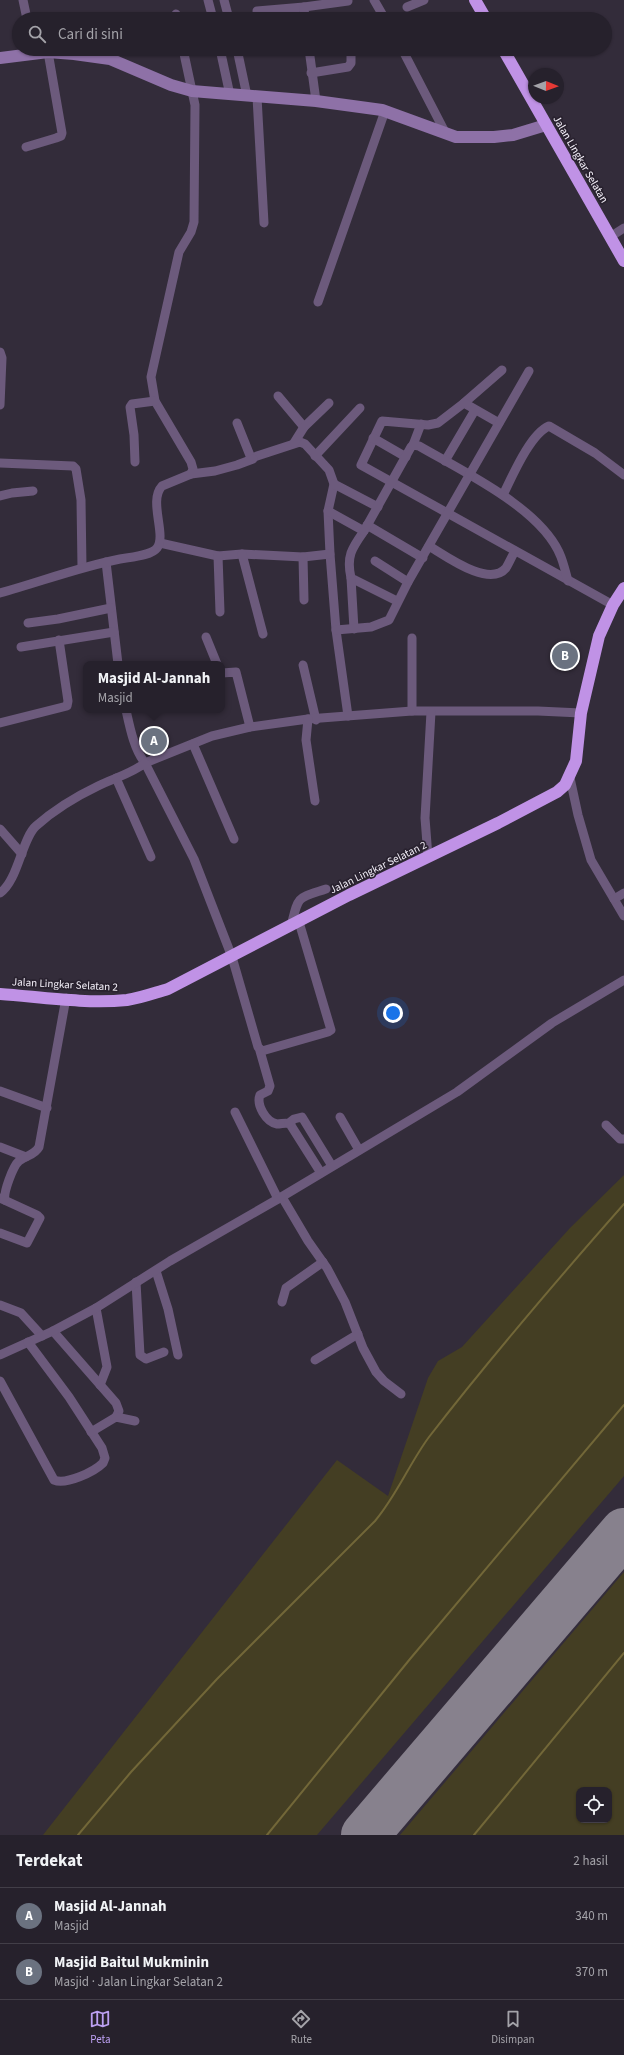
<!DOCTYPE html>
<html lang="id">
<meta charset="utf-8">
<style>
:root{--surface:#26212c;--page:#2e2934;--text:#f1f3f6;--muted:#a4a3a9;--line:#423e48;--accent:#bca0f2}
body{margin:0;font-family:"Source Sans 3",sans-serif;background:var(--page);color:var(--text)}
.controls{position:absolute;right:12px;bottom:12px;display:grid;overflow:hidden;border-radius:8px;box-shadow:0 1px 3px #0004}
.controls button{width:36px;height:36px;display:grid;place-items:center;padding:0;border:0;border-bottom:1px solid var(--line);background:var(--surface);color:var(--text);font:20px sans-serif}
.compass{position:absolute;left:528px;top:68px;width:36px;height:36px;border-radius:50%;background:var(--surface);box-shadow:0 1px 3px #0004;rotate:91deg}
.you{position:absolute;left:393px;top:1013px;width:14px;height:14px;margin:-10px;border:3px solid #fff;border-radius:50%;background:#1a73e8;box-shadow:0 0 0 6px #1a73e833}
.badge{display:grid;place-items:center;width:26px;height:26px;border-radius:50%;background:var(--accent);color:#fff;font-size:13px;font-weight:700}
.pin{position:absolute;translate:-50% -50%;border:2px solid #fff;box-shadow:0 1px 4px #0006}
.popup{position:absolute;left:83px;top:661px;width:142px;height:52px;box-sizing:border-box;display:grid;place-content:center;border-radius:8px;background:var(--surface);filter:drop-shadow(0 1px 3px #0005);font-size:13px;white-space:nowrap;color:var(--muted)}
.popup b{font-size:15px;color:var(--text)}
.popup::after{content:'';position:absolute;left:50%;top:100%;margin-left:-8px;border:8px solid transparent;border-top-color:var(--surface)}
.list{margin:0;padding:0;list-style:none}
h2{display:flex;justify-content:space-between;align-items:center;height:52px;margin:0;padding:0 16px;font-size:17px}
h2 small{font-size:13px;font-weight:400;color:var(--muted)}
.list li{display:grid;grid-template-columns:26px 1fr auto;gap:12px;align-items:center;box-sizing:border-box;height:56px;padding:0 16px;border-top:1px solid var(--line)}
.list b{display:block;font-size:15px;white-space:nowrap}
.list p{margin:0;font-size:13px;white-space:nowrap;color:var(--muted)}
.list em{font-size:13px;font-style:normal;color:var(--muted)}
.icon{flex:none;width:22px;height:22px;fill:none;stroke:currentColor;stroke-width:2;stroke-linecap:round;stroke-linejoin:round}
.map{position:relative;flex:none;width:624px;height:1835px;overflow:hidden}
.search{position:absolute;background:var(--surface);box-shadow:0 1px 3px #0004;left:12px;right:12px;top:12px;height:44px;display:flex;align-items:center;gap:10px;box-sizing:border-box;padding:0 14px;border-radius:22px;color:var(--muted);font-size:15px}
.sheet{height:164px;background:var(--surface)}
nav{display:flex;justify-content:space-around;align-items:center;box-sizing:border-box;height:56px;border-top:1px solid var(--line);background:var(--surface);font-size:11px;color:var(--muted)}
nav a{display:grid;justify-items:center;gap:2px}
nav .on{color:var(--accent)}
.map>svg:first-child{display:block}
.green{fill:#443e23;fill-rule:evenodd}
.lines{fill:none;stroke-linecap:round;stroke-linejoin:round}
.stream{stroke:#726738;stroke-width:2}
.runway{stroke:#87818d;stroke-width:48}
.street{stroke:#6c5a7c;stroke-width:9}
.secondary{stroke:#8e71a7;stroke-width:12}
.highway{stroke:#c092e6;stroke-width:12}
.labels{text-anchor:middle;stroke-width:3.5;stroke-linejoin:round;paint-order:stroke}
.street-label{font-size:11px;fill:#f5f1fa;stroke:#29222f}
</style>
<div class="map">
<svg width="624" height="1835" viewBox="0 0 624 1835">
<rect width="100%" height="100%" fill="#332c3a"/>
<g class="green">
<path d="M624,1175V1476L317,1835H43L337,1460L388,1496L428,1378L438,1361L462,1347L570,1228Z"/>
<path d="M624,1572V1835H400ZM579,1790H609V1820H579Z"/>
</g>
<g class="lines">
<g class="stream">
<path d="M78,1835L131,1772L217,1679L375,1521C397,1495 409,1464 429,1437C491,1357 557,1280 624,1204"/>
<path d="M267,1835L410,1659L624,1405"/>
<path d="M474,1835L624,1653"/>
</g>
<path class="runway" d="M365,1835L624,1532"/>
<g class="street">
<path d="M23,0L27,19"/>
<path d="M208,0L213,19"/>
<path d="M224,0L229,19"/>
<path d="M374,0L385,19"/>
<path d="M407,7L424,0"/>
<path d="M257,11L304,7"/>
<path d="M176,14L177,19"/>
<path d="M305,19L304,7L348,1"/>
<path d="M183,49L195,105L194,222L191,232L179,252L151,377L155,401L191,462L193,469L191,474"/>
<path d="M220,49L230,95"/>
<path d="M237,49L247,96"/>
<path d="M309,49L316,101"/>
<path d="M402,49L445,132"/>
<path d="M311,73L348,67L351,63V49"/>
<path d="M257,97L264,223"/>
<path d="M26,147L56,138L61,136L62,133L48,52"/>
<path d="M610,237L624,228"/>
<path d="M318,302L385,111"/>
<path d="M0,352L2,358L0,405"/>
<path d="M278,396L304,427"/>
<path d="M464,403L502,370"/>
<path d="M237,423L251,458L300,442L305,444L329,470L334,484L328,511L330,554L336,630L348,716"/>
<path d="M499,423L464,403L438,423L428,425L382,421L361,465L613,605"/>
<path d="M373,438L406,457"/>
<path d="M294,443L304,427L329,403"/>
<path d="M413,445L421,424"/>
<path d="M315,456L360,408"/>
<path d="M445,461L475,410"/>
<path d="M135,462L134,435L130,407L132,404L155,401"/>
<path d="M0,463L73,466L76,469L81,500L82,567"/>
<path d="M334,484L378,507"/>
<path d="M503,495C512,477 530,434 549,426L595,453L624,475"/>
<path d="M0,496L12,493L33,491"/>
<path d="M328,511L364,531C352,548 346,556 351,578L397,601"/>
<path d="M367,525L423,558"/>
<path d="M364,531L411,447L413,445L419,446C462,471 543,509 561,557C564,565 566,573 568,581"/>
<path d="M160,543L218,556L242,554L303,557L330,554"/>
<path d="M429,546C446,556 489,588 506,568C509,563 512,556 515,551"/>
<path d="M242,554L263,634"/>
<path d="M218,556L220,612"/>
<path d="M303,557L304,600"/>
<path d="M375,561L408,582"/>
<path d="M106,562L118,664"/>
<path d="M351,578L354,629"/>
<path d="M0,593C40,582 79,567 120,559C130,557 151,556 157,548C167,535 148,501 162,486L191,474L215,471L237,465L253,459"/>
<path d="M28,623L58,619L111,608"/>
<path d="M336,630L371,627L389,620L408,582L529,371"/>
<path d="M206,637L217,664"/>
<path d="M21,647L114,632"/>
<path d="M303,665L316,720"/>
<path d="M222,673L236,672L250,727"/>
<path d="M126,710C130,728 134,749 145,763L212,736L250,727L308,719L412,711H538L581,713"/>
<path d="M412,711V638"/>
<path d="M308,719L306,740L315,801"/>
<path d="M0,723L67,706L68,701L59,640"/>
<path d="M193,744L234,839"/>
<path d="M116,778L151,857"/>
<path d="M570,778L578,815L591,860L624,916"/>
<path d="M0,829L22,854"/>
<path d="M428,857L425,818L431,712"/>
<path d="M0,893C18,881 22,838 36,826C54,810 77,796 98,786C114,778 131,774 145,763L194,859L232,957L258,1047L262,1051L328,1032L331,1030L299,922"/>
<path d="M614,899L624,893"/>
<path d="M291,926C299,895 296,899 326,889"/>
<path d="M260,1051L270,1086L268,1091L260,1095C256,1105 266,1122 277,1124C282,1124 286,1122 290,1124L321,1173"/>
<path d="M0,1091L47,1108"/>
<path d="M235,1112L278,1199"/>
<path d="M340,1117L359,1150"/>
<path d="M289,1123L294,1119L302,1117L332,1166"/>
<path d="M606,1125L620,1139H624"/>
<path d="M0,1147L26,1157"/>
<path d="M282,1197L308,1241L327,1268L345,1302L363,1348L376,1372L384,1381L401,1394"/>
<path d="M0,1198L37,1215L40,1218L27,1243L0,1233"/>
<path d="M5,1200C3,1193 13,1166 19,1161C26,1155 34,1156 39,1147L66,998"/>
<path d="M156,1271L168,1309L178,1355"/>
<path d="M136,1282L140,1355L146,1359L164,1352"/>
<path d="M282,1302L286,1288L323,1262"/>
<path d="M0,1305L21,1313L42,1336"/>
<path d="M96,1308L107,1367L100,1385"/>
<path d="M53,1331L116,1403L119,1411L116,1417"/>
<path d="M0,1355L53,1331L96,1308L170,1261L278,1199L457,1092L552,1023L624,980"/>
<path d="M315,1360L358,1334"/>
<path d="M0,1381L54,1480C66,1485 94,1472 103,1463L105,1458L102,1448L69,1397L28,1342"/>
<path d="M91,1432L116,1417L135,1421"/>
</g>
<path class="secondary" d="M0,58L48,52L74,54L110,59L171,85L192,91L316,101L382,110L456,137H494L513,135L546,125"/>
<g class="highway">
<path d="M475,0L486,19"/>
<path d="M503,49L624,261"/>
<path d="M0,994C41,997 85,1004 127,1000C141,998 154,993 168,989L349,895L498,823L557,792L565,785L576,761L581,713L599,636L613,605L624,588"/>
</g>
</g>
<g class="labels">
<g class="street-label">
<text transform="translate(581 159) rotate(60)" y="4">Jalan Lingkar Selatan</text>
<text transform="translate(378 867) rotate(-26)" y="4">Jalan Lingkar Selatan 2</text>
<text transform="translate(65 984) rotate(3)" y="4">Jalan Lingkar Selatan 2</text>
</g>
</g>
</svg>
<div class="controls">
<button><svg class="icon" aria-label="locate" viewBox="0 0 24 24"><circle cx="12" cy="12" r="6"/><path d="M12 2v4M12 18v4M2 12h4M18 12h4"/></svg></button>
</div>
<svg class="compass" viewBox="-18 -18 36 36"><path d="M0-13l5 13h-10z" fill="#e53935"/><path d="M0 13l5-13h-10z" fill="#a4a3a9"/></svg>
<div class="you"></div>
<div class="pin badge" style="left:154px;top:741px;background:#6b7280">A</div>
<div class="popup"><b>Masjid Al-Jannah</b>Masjid</div>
<div class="pin badge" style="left:565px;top:656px;background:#6b7280">B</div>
<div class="search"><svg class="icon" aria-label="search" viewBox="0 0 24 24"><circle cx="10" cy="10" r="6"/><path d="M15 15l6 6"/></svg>Cari di sini</div>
</div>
<section class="sheet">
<h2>Terdekat<small>2 hasil</small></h2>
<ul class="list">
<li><span class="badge" style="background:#6b7280">A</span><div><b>Masjid Al-Jannah</b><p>Masjid</p></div><em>340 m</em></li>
<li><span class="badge" style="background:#6b7280">B</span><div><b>Masjid Baitul Mukminin</b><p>Masjid · Jalan Lingkar Selatan 2</p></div><em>370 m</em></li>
</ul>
</section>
<nav>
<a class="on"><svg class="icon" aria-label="map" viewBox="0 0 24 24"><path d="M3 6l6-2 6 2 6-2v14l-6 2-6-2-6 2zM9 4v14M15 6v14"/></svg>Peta</a>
<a><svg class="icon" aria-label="directions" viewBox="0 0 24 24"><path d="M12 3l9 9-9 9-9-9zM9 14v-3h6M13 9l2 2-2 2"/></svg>Rute</a>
<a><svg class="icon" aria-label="saved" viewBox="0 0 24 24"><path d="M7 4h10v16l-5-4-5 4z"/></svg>Disimpan</a>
</nav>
